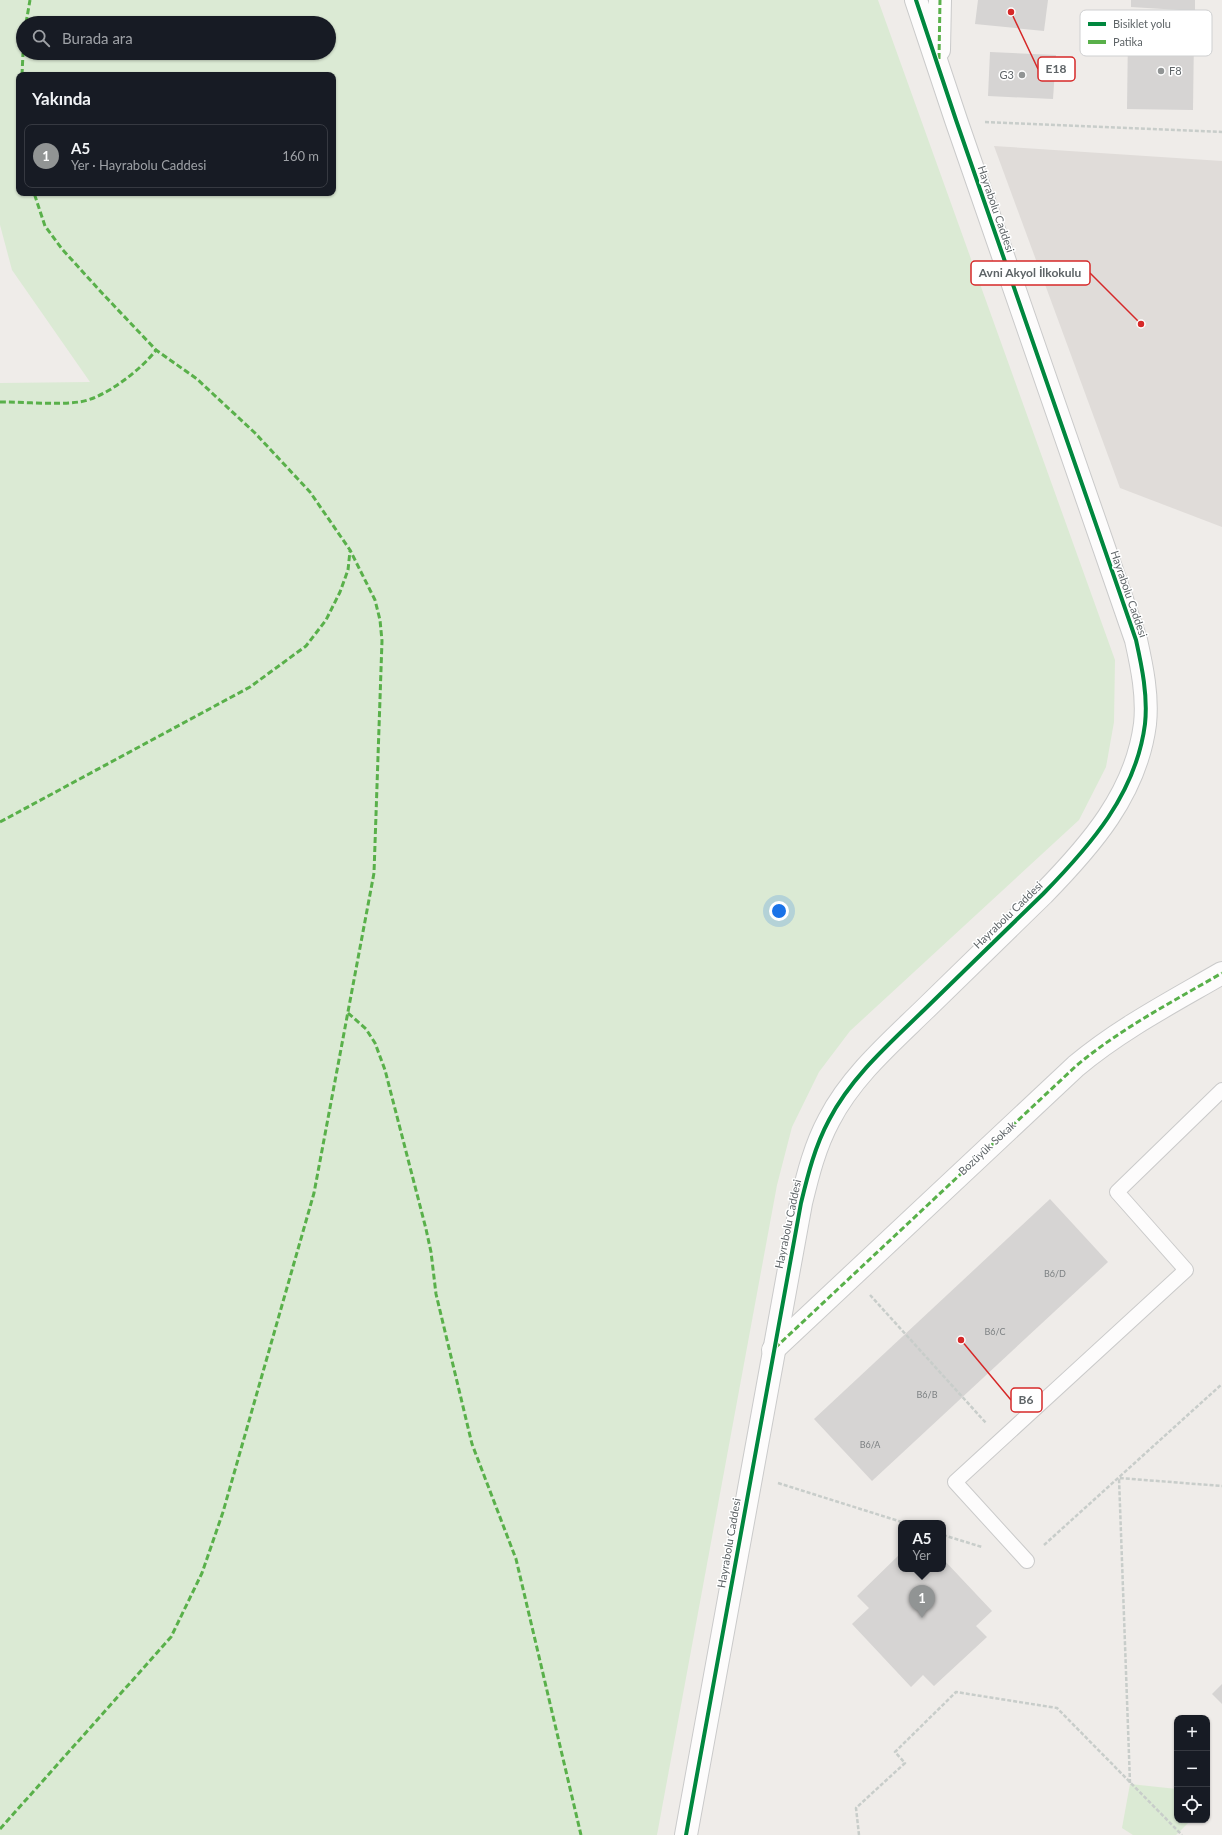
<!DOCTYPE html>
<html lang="tr">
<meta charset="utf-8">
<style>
:root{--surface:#171b24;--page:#242831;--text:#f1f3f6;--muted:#9ea1a6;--line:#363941;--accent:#919494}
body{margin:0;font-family:Lato,sans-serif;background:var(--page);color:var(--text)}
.controls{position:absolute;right:12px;bottom:12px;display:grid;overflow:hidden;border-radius:8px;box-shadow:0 1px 3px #0004}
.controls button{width:36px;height:36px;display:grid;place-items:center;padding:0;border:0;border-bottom:1px solid var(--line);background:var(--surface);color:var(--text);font:20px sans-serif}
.you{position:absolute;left:779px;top:911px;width:14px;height:14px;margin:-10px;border:3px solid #fff;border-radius:50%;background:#1a73e8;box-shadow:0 0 0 6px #1a73e833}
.badge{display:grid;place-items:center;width:26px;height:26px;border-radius:50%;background:var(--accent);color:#fff;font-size:13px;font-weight:700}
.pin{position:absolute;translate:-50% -33px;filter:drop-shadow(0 1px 2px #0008)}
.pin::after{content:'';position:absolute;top:21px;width:14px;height:12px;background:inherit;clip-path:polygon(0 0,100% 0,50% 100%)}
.popup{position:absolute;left:898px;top:1520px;width:48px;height:52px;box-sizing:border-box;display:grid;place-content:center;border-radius:8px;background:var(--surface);filter:drop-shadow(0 1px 3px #0005);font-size:13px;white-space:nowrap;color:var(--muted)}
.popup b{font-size:15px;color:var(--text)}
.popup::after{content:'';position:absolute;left:50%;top:100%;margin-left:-8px;border:8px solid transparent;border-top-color:var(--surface)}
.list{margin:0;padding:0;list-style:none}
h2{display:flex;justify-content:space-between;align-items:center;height:52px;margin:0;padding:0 16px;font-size:17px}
h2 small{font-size:13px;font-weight:400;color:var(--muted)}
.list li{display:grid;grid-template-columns:26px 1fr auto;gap:12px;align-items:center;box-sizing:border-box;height:64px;margin:0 8px 8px;padding:0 8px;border:1px solid var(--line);border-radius:8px}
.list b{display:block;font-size:15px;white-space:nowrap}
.list p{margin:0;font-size:13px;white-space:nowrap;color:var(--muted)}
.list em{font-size:13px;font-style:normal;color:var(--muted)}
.icon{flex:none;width:22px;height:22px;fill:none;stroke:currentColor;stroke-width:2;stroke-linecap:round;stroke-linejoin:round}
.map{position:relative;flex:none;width:1222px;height:1835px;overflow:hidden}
.search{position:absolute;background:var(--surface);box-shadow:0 1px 3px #0004;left:16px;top:16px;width:320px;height:44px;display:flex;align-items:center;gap:10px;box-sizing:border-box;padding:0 14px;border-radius:22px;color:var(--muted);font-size:15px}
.panel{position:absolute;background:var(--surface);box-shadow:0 1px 3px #0004;left:16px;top:72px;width:320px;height:124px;border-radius:8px}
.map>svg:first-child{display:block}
.education{fill:#e0dcd9}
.green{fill:#dbead4;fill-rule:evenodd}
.building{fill:#d6d4d3}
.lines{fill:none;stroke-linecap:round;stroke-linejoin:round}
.service-casing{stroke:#cacaca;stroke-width:16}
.minor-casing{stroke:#cacaca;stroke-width:24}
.path{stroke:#c8cdca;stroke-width:2.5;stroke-dasharray:4 2;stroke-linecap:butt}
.service{stroke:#fdfcfc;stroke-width:14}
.minor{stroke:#fdfcfc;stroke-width:22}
.quiet{stroke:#59b04a;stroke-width:3;stroke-dasharray:6 3;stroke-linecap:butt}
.cycleway-casing{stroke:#fff;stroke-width:6}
.cycleway{stroke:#00873e;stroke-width:4}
.poi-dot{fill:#919494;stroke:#fff;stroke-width:1.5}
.labels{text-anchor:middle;stroke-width:3;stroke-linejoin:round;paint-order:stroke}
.number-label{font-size:9px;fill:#7d8183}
.poi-label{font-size:11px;fill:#5e6467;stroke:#fff;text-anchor:start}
.street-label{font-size:11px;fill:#5e6467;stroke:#fff}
.key{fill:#fff;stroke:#cfd0d1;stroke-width:1}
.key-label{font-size:11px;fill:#5e6467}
.leader{fill:none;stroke:#d62828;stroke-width:1.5}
.callout-dot{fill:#d62828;stroke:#fff;stroke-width:1.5}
.callout{fill:#fff;stroke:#d62828;stroke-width:1.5}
.callout-label{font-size:12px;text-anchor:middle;font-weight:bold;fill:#5e6467}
</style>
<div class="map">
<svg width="1222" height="1835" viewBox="0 0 1222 1835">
<rect width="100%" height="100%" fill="#efece9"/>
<path class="education" d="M994,146L1222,161V527L1120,488Z"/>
<g class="green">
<path d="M0,0H878L1115,660L1114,722L1106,767L1079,820L850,1031L819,1072L792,1127L777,1185L657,1835H0V383L90,382L12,270L0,225ZM23,23H329V53H23ZM19,75H333V193H19Z"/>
<path d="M1130,1784L1177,1789V1820H1191L1176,1835H1133L1122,1828Z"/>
</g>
<g class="building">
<path d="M978,0H1048L1044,31L975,24Z"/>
<path d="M1131,0H1195V11L1131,7Z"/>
<path d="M1128,32L1194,34L1193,110L1127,109Z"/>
<path d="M990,52L1056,55L1053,99L988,96Z"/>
<path d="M1050,1199L1108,1262L872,1481L814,1419Z"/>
<path d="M901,1553V1569H943V1559L992,1611L976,1626L987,1637L934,1686L923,1675L911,1687L852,1624L869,1608L857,1596Z"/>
<path d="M1222,1684V1704L1212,1694Z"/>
</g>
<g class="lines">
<g class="service-casing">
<path id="service" d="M1027,1561L955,1482L1186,1270L1117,1192L1222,1090"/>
</g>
<g class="minor-casing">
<g id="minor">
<path d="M939,50L940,0"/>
<path d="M773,1350L1076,1066C1120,1029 1172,1002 1222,973"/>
<path d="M686,1835L801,1203C808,1174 815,1146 829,1120C851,1077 890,1043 924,1010C963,972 1003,933 1043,894C1090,846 1136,794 1145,724C1148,696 1142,667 1136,640L956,120L916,0"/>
</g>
</g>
<g class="path">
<path d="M985,122L1222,132"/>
<path d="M870,1295L986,1423"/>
<path d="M778,1483L905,1523"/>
<path d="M943,1535L982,1547"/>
<path d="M1044,1545L1222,1384"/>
<path d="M1130,1783L1119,1478L1222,1486"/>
<path d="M859,1835L856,1808L905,1763L895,1752L956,1692L1057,1708L1182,1835"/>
</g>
<use href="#service" class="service"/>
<use href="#minor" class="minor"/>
<g class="quiet">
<path d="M26,23L30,0"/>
<path d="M939,59L940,0"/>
<path d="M22,75L23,53"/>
<path d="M0,402C26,402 54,405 79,402C104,399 142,369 156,350"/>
<path d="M0,822L250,687L306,646L326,620L340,592L348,570L350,551"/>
<path d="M348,1013L366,1029L375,1043L385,1070L426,1229L431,1252L436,1294L472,1444L516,1559L581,1835"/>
<path d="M775,1348L1076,1066C1120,1029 1172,1002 1222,973"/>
<path d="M0,1829L171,1637L202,1573L223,1512L314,1193L374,873L382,641L380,620L375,600L350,550L310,492L255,433L197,379L156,350L102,293L62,249L45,226L34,193"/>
</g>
<g class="cycleway-casing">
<path id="cycleway" d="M686,1835L801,1203C808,1174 815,1146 829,1120C851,1077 890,1043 924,1010C963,972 1003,933 1043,894C1090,846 1136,794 1145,724C1148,696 1142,667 1136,640L956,120L916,0"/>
</g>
<use href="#cycleway" class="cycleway"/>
</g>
<g class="poi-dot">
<circle cx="1161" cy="71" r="4"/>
<circle cx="1022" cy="75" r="4"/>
</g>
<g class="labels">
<g class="number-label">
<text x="1055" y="1277">B6/D</text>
<text x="995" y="1335">B6/C</text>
<text x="927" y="1398">B6/B</text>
<text x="870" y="1448">B6/A</text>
</g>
<g class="poi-label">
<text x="1169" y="75">F8</text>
<text x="1014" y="79" text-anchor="end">G3</text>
</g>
<g class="street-label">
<text transform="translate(996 209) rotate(71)" y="4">Hayrabolu Caddesi</text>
<text transform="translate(1129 594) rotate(71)" y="4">Hayrabolu Caddesi</text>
<text transform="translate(1008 915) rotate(-44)" y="4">Hayrabolu Caddesi</text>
<text transform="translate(987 1148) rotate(-43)" y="4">Bozüyük Sokak</text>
<text transform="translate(788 1224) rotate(-78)" y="4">Hayrabolu Caddesi</text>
<text transform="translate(729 1543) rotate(-80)" y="4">Hayrabolu Caddesi</text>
</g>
</g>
<rect x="1080" y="10" width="132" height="46" rx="6" class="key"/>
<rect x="1088" y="22" width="18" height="4" fill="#00873e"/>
<rect x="1088" y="40" width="18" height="4" fill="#59b04a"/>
<g class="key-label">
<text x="1113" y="28">Bisiklet yolu</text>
<text x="1113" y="46">Patika</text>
</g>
<path class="leader" d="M1011 12L1038 69M1141 324L1090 273M961 1340L1011 1400"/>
<g class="callout-dot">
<circle cx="1011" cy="12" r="4"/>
<circle cx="1141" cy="324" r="4"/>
<circle cx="961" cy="1340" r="4"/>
</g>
<g class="callout">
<rect x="1038" y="57" width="37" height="24" rx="4"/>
<rect x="971" y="261" width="119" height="24" rx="4"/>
<rect x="1011" y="1388" width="31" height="24" rx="4"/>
</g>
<g class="callout-label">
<text x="1056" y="73">E18</text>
<text x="1030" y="277">Avni Akyol İlkokulu</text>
<text x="1026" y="1404">B6</text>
</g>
</svg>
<div class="controls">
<button>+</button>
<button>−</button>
<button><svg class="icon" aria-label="locate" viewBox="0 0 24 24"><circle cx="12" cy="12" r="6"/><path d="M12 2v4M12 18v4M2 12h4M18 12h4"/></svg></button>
</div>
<div class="you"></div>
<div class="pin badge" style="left:922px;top:1618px">1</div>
<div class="popup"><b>A5</b>Yer</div>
<div class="search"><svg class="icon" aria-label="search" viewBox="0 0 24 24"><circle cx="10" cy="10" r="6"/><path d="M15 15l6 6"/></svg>Burada ara</div>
<section class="panel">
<h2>Yakında<small></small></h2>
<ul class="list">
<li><span class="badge">1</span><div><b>A5</b><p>Yer · Hayrabolu Caddesi</p></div><em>160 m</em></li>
</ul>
</section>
</div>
